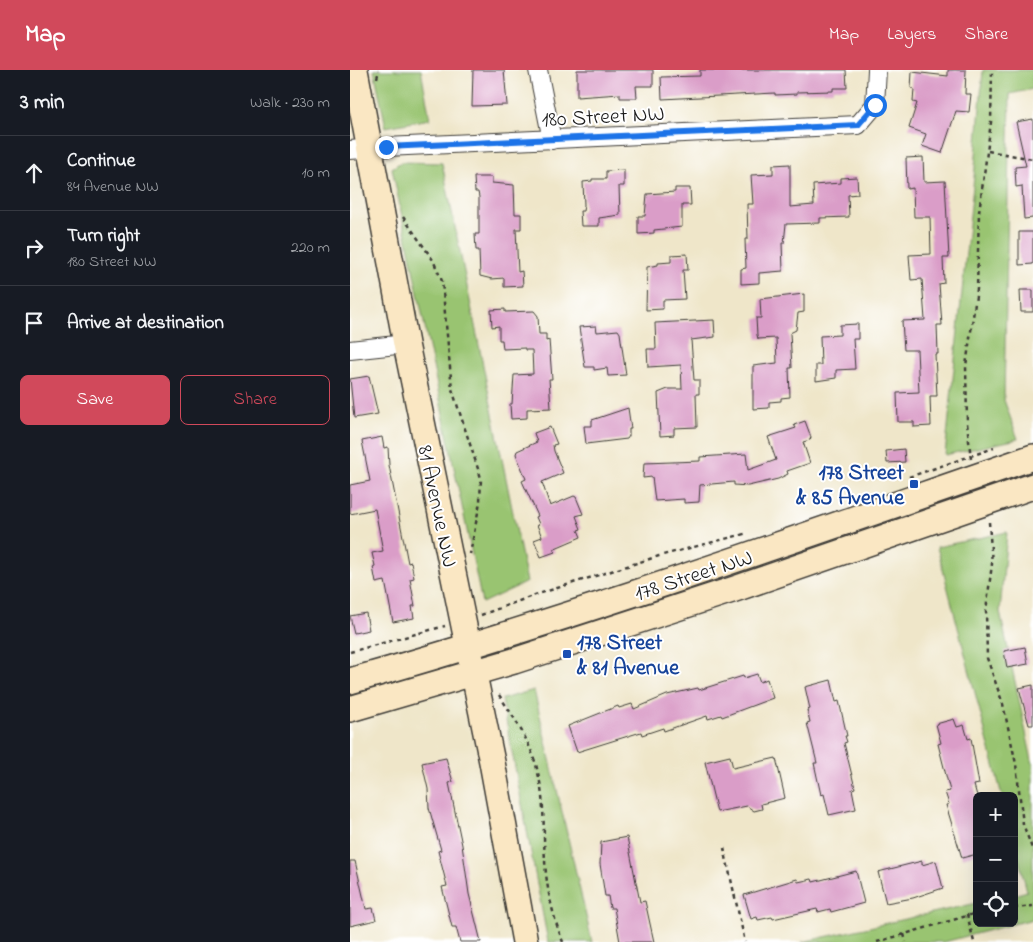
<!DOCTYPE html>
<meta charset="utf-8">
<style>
:root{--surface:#171b24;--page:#20242c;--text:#f1f3f6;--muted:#9ea1a6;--line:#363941;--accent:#d1495b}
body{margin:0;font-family:"Indie Flower",sans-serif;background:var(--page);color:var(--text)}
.controls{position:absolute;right:15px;bottom:15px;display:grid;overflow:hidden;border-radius:8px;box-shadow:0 5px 20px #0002}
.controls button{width:45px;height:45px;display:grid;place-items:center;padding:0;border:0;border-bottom:1px solid var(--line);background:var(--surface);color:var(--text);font:25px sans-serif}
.stop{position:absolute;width:15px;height:15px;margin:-11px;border:4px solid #1a73e8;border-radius:50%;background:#fff}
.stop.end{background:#1a73e8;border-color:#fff;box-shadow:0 1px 5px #0008}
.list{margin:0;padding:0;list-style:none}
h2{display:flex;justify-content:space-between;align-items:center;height:65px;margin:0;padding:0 20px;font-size:21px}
h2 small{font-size:16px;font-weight:400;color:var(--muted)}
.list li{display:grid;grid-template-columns:32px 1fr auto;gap:15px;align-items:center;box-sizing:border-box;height:75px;padding:0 20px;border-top:1px solid var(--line)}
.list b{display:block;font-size:19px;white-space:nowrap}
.list p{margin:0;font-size:16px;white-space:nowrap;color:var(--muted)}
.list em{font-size:16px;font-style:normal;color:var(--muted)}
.actions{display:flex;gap:10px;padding:15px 20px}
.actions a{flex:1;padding:11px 0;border:1px solid var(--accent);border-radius:8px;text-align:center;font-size:18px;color:var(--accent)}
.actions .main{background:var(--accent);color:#fff}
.icon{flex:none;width:28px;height:28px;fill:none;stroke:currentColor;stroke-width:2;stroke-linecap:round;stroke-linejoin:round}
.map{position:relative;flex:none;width:683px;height:872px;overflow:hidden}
header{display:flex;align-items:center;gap:30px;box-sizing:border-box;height:70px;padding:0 25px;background:var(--accent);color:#fff}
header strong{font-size:24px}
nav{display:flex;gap:28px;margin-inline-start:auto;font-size:18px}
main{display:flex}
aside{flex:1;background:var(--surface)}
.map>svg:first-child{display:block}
.green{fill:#99c471;stroke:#5a7046}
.building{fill:#da9dc8}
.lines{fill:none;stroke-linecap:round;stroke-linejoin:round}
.street-casing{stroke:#3c3a36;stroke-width:20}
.secondary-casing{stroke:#3c3a36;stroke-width:28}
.path{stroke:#3c3a36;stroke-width:2.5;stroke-dasharray:4 4;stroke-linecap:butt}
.street{stroke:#fff;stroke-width:18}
.secondary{stroke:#fae7c3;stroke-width:25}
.route{stroke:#1a73e8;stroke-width:6}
.transit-dot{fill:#1a4fb4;stroke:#fff;stroke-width:2}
.labels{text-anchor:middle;stroke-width:4;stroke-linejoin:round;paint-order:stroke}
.street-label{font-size:22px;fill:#1c1c1c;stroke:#fff}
.transit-label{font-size:22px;font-weight:bold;fill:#164399;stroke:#fff;text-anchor:end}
</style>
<header>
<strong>Map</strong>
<nav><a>Map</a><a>Layers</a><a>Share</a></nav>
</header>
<main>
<aside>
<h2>3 min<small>Walk · 230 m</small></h2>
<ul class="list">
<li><svg class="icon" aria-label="ahead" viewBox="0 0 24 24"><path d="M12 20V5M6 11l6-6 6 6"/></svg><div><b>Continue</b><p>84 Avenue NW</p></div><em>10 m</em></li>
<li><svg class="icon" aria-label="right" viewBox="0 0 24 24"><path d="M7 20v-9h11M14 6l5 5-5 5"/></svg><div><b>Turn right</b><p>180 Street NW</p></div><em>220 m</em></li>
<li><svg class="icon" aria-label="arrive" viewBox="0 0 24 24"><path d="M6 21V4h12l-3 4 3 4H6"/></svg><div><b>Arrive at destination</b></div></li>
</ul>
<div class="actions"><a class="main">Save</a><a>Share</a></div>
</aside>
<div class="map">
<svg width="683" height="872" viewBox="0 0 683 872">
<rect width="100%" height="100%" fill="#fff"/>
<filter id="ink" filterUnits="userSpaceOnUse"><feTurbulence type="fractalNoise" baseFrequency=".02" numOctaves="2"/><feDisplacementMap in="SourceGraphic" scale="10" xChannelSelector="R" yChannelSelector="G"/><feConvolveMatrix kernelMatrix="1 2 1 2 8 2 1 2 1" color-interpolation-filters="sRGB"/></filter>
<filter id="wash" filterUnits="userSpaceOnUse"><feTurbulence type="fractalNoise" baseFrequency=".0096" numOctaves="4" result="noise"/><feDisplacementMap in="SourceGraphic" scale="20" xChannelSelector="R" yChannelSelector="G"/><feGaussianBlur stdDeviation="1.12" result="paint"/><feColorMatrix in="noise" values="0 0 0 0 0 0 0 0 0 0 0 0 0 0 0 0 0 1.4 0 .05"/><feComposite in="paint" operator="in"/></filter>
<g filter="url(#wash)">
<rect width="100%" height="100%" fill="#efe6c9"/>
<g class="green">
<path d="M24,0H71L80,49L36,57Z"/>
<path d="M633,0H683V19L660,24L654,330L668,369L595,385L625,97Z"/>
<path d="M51,92L92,93L177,512L132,533L42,98Z"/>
<path d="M657,462L650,542L683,695V849L594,872H452L627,833V853H664V825L677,821L664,772V726H652L587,477Z"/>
<path d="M184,620L242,872H198L152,629Z"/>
</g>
<g id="blocks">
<g class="building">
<path d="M123,0H154L157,35L122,36Z"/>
<path d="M227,0H303V16H286L287,28H270V24L227,27Z"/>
<path d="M350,0H496L497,18H483V21L447,22V24L425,25V23L312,29L311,7L350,6Z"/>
<path d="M598,0H616L615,24H621L619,42L606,41L592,83L572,76L576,64L559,58L567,33L563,32L564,19L561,18L562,2L598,6Z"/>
<path d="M683,49V148L674,149L672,116L666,117L665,97L676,96L666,52Z"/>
<path d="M573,87L574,112L595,111L599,188H593L594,213L589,214L592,255H587L588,284H585L587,326H580L581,356L564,357V352H548L547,323L569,322L567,280H554L552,251L575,250L572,209L561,210L559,185L581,184L580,147H564L563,118L557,119L556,88Z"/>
<path d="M440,94V137L464,135L463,115L491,113V108L507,107L508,124L498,125L499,147L470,148V153L436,154L434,173H432L433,201L409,203V213L391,214V199L396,198L395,169H398L397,134H403L401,105L423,104V95Z"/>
<path d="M274,100V116H269L270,145L249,148V156H231L230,141H233L234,135L233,112L242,111V109H256V101Z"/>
<path d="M124,107H142V113L164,115L165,144H171V159H166L168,202L172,201L173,216L154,217V208L142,209L130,206L129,180H126L125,164H129V127L128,122H125Z"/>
<path d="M325,118H340L341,135H332V157L304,160V163L288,164V146H295L297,124L325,122Z"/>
<path d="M669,162H683V194L669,195Z"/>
<path d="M337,184L338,200H333L335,229L313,230V239L296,240L297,197L308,195V193L321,192V185Z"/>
<path d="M670,220H683V242H671Z"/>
<path d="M454,224V242L448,243L446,260L440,263L442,298H439L440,327L431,328V331L419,332V338L403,339V296L427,293L426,268L408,269L407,265L406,248H411L410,229Z"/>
<path d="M155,239V242L184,241L188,246L189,264H196V271L199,270L202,309H199L201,338L177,339V348L161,349L160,334H162L164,305L183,304L182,280H175V278L153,279L152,270H149V256L142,257L141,240Z"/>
<path d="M364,250L365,267L341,270L344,310H349V324H346L347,357L324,358V365L310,366L308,323L318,319H332L331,295L298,297L297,279H306L305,253Z"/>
<path d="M508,254V269H503L505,299L486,300V308L466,311V295H471L470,266L490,265V255Z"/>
<path d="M246,256L247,262L268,260L270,263L276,305L258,306L257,298L244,300V297H235L229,257Z"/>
<path d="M19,306L28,344L4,348L0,309Z"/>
<path d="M278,338L281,359H279V366L277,369L236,374L234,356H242V350Z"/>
<path d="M455,351L461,367L460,370L453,372L460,393L437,401L438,404L428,409L398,416L384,415V412L350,415L349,432L334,433V429L305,431L302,407L293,408L294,393L350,391V387L396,384L398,400L426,390L418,367L446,358L444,355Z"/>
<path d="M200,357L207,374L203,375L204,381L213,403L192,412L200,436L224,426L226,427L233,444L226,446L231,459L228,460L231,467L203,479L205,482L191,487L184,470L192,467L187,455L189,454L186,447L188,446L172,411L176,409L166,384L167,381L187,372L184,363Z"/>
<path d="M32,367L34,378L38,377L39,395L58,493L61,492L64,508L60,509L65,536H62L64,548L43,552L35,511L26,513L23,497L25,496L22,483L33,481L25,439L0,444V415L20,411L12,371Z"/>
<path d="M554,379L555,392L537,393L536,381Z"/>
<path d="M16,543L19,560L4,563L0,546Z"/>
<path d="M675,577L678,594L657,598L654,581Z"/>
<path d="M407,604L410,612L417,609L423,628L372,647L371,645L358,649L357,646L314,661L313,658L292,665L291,662L227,682L218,656L268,636L269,638L282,634L284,639L317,625L348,618L349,620L393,606L394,608Z"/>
<path d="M481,610L486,632L489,631L497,666H495L497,672L494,673L505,718L502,719L506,739L479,745L474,724L471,725L464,693H467L457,653L460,652L457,640L460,639L455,617Z"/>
<path d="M683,615V655H679L669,618Z"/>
<path d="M604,649L607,657L614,655L618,669L621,668L629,714L624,715L627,726V784L612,788L596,735L599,734L595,722L600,721L588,674L591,673L586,654Z"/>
<path d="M380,686L383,698L426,688L435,728L411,734L412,739L404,741L397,736L367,742L355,692Z"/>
<path d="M96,688L103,712L99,713L112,775L119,824L131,872H110L106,857H102L92,817L97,816L88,781L91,780L79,738L78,719L72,693Z"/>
<path d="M277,767L290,832L295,831L304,872H270L264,838H260L258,826H255L250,794L251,772Z"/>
<path d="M0,791H5L16,839L23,838L26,850L0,856Z"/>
<path d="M572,791V795L586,791L593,818L563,828L536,833L528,802Z"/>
<path d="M506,801L514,833L481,842L480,839L468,842L467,839L423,849L422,847L408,850L407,847L401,849L394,825L447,809L448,812L462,809L463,812Z"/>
</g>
</g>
</g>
<g filter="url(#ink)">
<use href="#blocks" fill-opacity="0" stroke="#3c3a36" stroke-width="1"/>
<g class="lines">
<g class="street-casing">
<g id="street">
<path d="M188,0L202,70"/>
<path d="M0,80L36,77L508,55L525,35L527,0"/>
<path d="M0,280L56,274"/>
</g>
</g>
<g class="secondary-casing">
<g id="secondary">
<path d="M5,0L56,274L142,692L175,872"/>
<path d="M0,611C231,546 456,465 683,387"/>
<path d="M0,639L164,591L382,520L683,416"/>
</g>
</g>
<g class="path">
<path d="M27,8L29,0"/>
<path d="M638,81L683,89"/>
<path d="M53,147L83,190L92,211L102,319L131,408L130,432L120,484"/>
<path d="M621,389L617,353L616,296L627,219L629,142L641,52L642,0"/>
<path d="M559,407L644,378"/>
<path d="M639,452L642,494L636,541L637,588L653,634L666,694L673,754L683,781"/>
<path d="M131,545L185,525L309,486L398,463"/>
<path d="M0,582L95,556"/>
<path d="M149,625C165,649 182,674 188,703C195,731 193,761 195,790C196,817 203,847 213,872"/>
<path d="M374,778L395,872"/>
<path d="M664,838L683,836"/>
<path d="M617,844L624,872"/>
<path d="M554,864L556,872"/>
<path d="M527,872L627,843"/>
</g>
<use href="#street" class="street"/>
<use href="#secondary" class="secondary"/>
</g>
</g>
<g class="lines" filter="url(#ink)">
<path class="route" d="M36,77L508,55L525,35"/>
</g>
<g class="transit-dot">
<rect x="559" y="409" width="10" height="10" rx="2.5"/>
<rect x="212" y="579" width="10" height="10" rx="2.5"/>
</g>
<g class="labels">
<g class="street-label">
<text transform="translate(253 45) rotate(-3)" y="8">180 Street NW</text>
<text transform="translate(89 436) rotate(78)" y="8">81 Avenue NW</text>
<text transform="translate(343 504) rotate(-18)" y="8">178 Street NW</text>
</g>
<g class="transit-label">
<text x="554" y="409">178 Street<tspan x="554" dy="25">&amp; 85 Avenue</tspan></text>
<text x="227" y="579" text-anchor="start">178 Street<tspan x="227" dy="25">&amp; 81 Avenue</tspan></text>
</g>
</g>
</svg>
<div class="controls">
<button>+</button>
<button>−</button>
<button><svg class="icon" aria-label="locate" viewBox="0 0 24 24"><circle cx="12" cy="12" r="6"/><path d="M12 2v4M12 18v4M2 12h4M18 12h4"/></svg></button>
</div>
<div class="stop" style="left:525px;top:35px"></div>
<div class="stop end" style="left:36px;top:77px"></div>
</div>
</main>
